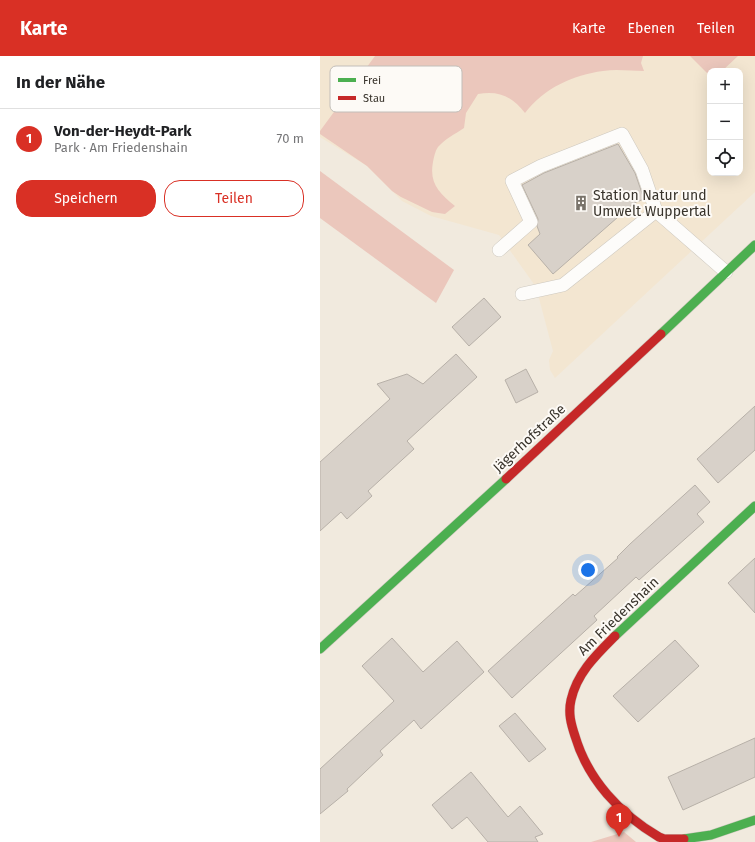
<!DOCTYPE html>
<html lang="de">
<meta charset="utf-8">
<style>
:root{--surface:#fff;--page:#f6f6f6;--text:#202124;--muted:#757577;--line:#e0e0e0;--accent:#d93025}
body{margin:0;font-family:"Fira Sans",sans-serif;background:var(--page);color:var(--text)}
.controls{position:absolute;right:12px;top:12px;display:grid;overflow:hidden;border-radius:8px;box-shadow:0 4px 16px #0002}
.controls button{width:36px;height:36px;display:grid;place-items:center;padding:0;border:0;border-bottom:1px solid var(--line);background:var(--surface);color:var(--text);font:20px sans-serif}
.you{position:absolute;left:268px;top:514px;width:14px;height:14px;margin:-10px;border:3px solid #fff;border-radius:50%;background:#1a73e8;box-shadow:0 0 0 6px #1a73e833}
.badge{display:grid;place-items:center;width:26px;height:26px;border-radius:50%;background:var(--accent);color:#fff;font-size:13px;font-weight:700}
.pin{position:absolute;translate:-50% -33px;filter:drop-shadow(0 1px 2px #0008)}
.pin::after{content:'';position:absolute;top:21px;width:14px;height:12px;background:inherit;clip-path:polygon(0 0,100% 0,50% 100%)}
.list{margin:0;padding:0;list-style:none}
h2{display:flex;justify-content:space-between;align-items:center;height:52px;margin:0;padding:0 16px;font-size:17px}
h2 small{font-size:13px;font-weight:400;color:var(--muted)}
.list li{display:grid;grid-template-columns:26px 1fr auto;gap:12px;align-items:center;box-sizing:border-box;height:60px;padding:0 16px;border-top:1px solid var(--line)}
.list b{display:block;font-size:15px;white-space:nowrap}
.list p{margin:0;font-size:13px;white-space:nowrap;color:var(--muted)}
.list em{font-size:13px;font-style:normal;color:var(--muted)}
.actions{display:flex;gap:8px;padding:12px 16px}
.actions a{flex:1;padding:9px 0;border:1px solid var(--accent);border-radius:16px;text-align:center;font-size:14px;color:var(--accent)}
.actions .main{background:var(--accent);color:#fff}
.icon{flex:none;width:22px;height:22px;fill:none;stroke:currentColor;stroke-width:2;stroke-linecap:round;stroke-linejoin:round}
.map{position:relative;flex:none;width:435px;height:786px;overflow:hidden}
header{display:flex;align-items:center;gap:24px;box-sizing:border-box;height:56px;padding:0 20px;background:var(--accent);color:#fff}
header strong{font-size:19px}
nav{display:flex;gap:22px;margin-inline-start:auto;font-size:14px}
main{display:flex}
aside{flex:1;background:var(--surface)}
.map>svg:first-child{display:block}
.built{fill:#f3e6d1;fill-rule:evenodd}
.green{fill:#ebc7bc}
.building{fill:#d8d1c9;stroke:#b7b0a8}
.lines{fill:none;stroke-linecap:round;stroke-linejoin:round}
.lane-casing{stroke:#cdc8bf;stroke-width:14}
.fast-casing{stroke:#cdc8bf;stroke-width:10}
.jam-casing{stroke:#cdc8bf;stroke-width:10}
.lane{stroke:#fdfcfa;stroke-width:13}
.fast{stroke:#4caf50;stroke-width:9}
.jam{stroke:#c62828;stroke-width:9}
.labels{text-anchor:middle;stroke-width:4;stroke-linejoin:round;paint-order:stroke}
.poi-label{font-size:14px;fill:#38332b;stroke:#fdfaf6;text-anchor:start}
.street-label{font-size:14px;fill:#38332b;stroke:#fdfaf6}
.key{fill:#fdfaf6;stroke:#c2beb9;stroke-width:1}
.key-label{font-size:11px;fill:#38332b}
</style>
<header>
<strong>Karte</strong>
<nav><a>Karte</a><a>Ebenen</a><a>Teilen</a></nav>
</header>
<main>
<aside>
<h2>In der Nähe<small></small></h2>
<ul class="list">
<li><span class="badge">1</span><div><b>Von-der-Heydt-Park</b><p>Park · Am Friedenshain</p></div><em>70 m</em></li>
</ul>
<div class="actions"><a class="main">Speichern</a><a>Teilen</a></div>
</aside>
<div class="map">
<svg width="435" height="786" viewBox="0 0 435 786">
<rect width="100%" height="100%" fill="#f1eade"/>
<path class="built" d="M0,0H435V136L235,322L230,314L229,304L233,295L216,231L179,179L111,160L82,145L47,110L0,81ZM390,15H420V117H390Z"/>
<g class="green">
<path d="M55,0H323L321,7L324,15C311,15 296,13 283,15C253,19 224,32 205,57C193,41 179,34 158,38L146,57L144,72C135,78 125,83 118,91C115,95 114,101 113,106C109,127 119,137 135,150L125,158L112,156L81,141L72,135L47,110L0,78V75Z"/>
<path d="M370,0H418L402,15H390V20Z"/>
<path d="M0,115L134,214L116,247L0,162Z"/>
<path d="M304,776L316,786H271Z"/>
</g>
<g class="building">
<path d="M298,88L315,117L324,143L314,147L233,218L208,189L220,178L217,170L218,163L202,129L224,117Z"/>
<path d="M164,242L181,261L149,290L132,271Z"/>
<path d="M136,298L157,321L87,385L94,393L48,435L52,440L27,463L21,456L0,475V406L70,343L57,328L87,318L103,328Z"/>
<path d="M206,313L218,336L196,347L185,324Z"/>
<path d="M435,350V394L398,427L377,403Z"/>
<path d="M375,429L390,446L377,458L384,466L319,524L316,521L274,560L277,564L192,642L168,615L253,538L255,540L298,502L297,501L310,488Z"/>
<path d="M435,502V557L408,527Z"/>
<path d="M72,582L103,616L137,585L164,616L101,673L94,664L60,695L63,699L27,733L28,735L0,758V713L74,645L42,610Z"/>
<path d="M355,584L379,610L318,666L293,640Z"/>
<path d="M195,657L226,693L209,706L179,670Z"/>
<path d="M435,682V721L363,754L348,721Z"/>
<path d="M151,716L188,761L200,750L223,778L215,781L218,786H168L147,761L132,773L112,749Z"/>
</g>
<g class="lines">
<g class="lane-casing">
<g id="lane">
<path d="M179,194L211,166L192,125L221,110L302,78L322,114L336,155"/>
<path d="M202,238L243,229L336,155L406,216"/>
</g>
</g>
<g class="fast-casing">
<g id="fast">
<path d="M341,278L435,189"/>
<path d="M295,580L435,450"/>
<path d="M0,593L186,423"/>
<path d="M364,783L391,779L435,764"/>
</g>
</g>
<g class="jam-casing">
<g id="jam">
<path d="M186,423L341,278"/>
<path d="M295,580C276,599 257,617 251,644C248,657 251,668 255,680C268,724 300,758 339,781L344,783H364"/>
</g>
</g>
<use href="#lane" class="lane"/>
<use href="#fast" class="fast"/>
<use href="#jam" class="jam"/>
</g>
<defs>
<g id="building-bare" transform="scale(1.2)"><path d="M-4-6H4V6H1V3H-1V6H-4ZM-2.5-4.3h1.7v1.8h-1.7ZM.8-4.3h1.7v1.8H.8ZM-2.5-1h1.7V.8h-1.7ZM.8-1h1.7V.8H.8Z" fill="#79736a" stroke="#fdfaf6" stroke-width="2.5" paint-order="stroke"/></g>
</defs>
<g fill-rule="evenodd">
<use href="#building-bare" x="261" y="147"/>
</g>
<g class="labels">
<g class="poi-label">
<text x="273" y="144">Station Natur und<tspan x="273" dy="16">Umwelt Wuppertal</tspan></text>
</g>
<g class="street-label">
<text transform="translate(209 382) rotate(-43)" y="5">Jägerhofstraße</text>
<text transform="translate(298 560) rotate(-44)" y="5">Am Friedenshain</text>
</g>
</g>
<rect x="10" y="10" width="132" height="46" rx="6" class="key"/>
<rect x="18" y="22" width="18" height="4" fill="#4caf50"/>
<rect x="18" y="40" width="18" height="4" fill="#c62828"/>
<g class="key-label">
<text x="43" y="28">Frei</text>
<text x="43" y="46">Stau</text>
</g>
</svg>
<div class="controls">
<button>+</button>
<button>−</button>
<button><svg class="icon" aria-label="locate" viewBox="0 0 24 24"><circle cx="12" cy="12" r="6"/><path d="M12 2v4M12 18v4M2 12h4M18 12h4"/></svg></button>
</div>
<div class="you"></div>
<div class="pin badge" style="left:299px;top:781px">1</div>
</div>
</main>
